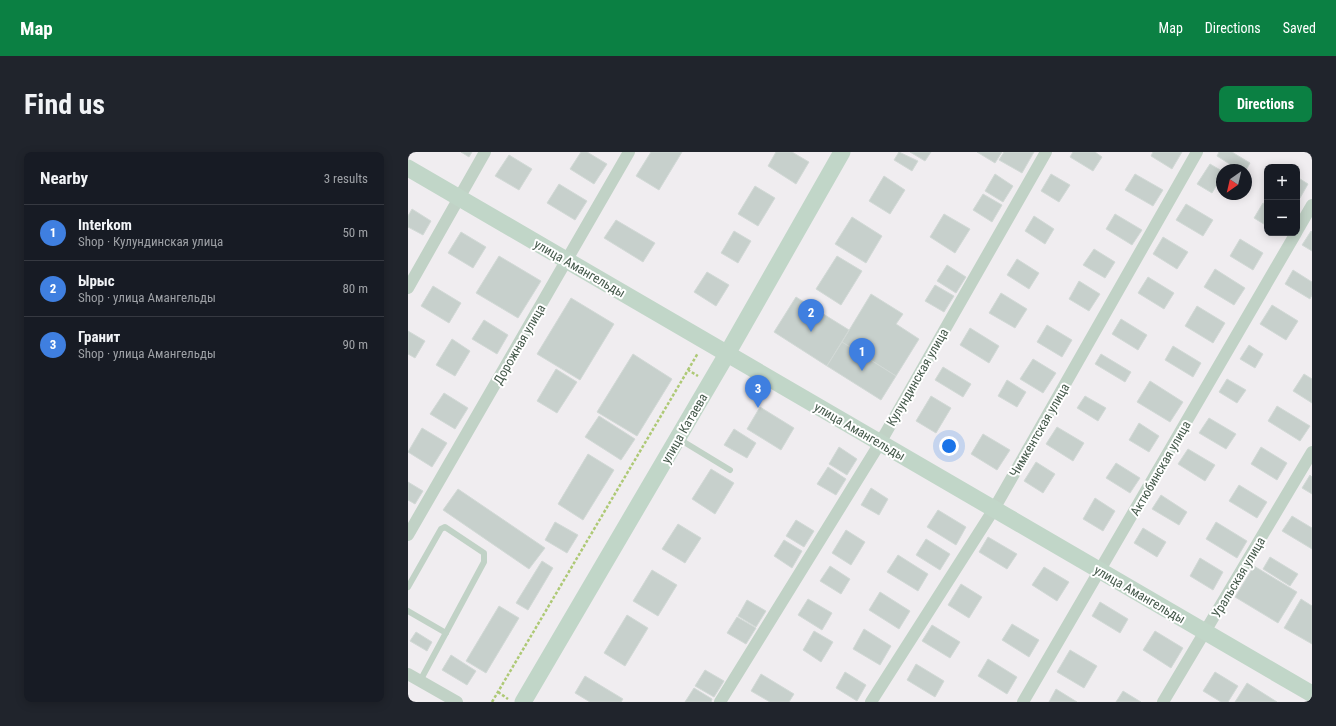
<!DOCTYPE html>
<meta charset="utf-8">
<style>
:root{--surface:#171b24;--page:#20242c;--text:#f1f3f6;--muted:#9ea1a6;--line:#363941;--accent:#0b8043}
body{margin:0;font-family:"Roboto Condensed",sans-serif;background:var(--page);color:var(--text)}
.controls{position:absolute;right:12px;top:12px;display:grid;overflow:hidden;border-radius:8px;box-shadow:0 2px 10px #0003}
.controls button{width:36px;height:36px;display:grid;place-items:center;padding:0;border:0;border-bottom:1px solid var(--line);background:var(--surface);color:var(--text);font:20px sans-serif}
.compass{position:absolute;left:808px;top:12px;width:36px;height:36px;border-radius:50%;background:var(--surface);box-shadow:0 2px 10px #0003;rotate:214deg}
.you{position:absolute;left:541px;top:294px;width:14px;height:14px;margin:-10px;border:3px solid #fff;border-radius:50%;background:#1a73e8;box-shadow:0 0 0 6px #1a73e833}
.badge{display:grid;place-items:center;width:26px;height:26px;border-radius:50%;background:var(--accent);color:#fff;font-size:13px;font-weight:700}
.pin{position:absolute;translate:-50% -33px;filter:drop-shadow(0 1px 2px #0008)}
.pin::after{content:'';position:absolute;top:21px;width:14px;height:12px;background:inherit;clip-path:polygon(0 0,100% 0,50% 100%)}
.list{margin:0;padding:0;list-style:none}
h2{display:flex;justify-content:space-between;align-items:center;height:52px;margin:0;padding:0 16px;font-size:17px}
h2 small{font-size:13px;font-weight:400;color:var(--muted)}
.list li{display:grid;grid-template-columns:26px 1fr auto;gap:12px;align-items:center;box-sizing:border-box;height:56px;padding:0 16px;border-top:1px solid var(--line)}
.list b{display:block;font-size:15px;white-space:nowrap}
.list p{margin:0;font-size:13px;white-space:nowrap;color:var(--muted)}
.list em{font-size:13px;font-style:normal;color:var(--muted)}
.map{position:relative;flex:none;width:904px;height:550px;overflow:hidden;border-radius:8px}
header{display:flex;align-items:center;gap:24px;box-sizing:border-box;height:56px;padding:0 20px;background:var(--accent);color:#fff}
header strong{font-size:19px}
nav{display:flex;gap:22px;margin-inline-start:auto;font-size:14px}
.intro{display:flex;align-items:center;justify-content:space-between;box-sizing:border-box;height:96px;padding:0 24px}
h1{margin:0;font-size:28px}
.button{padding:10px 18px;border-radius:8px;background:var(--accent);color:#fff;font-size:14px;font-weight:700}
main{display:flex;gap:24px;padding:0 24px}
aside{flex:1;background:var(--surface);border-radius:8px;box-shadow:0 2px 10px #0003}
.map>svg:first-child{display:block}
.building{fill:#c7d0cc;stroke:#d2d9d6}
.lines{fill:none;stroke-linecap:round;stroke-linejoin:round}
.path{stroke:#aec976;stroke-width:2.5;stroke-dasharray:3 2;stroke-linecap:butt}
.lane{stroke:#c1d2c6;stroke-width:6}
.street{stroke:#c1d2c6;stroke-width:12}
.secondary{stroke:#c1d6c8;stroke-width:17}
.labels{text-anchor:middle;stroke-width:4;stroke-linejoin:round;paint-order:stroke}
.street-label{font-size:13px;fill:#465a4c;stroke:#fff}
</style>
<header>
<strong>Map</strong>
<nav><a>Map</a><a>Directions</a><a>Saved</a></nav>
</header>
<div class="intro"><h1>Find us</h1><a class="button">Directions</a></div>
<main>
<aside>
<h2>Nearby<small>3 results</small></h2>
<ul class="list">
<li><span class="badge" style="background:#3f7fe0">1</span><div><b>Interkom</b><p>Shop · Кулундинская улица</p></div><em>50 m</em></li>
<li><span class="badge" style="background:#3f7fe0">2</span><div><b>Ырыс</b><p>Shop · улица Амангельды</p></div><em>80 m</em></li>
<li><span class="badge" style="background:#3f7fe0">3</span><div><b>Гранит</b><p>Shop · улица Амангельды</p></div><em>90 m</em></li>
</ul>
</aside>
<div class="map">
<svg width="904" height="550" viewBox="0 0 904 550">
<rect width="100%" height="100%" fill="#f0edf0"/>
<g class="building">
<path d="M53,0H64L61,5Z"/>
<path d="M173,0H179L199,12L186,32L162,17Z"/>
<path d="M243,0H274L251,38L228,24Z"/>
<path d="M368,0H384L401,10L388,32L360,14Z"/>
<path d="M491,0L510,9L504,19L486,8Z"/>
<path d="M502,0H523L517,9Z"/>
<path d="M569,0H594L587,11Z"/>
<path d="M596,0H626L614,21L591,8Z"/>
<path d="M665,0H687L694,5L685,19L662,5Z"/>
<path d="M745,0H774L764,17L743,4Z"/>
<path d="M811,0H824L842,11L838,18H831L809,4Z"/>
<path d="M101,3L124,17L111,38L87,24Z"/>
<path d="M802,12L814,19V24L804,41L789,32Z"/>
<path d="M587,22L605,34L595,50L577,39Z"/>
<path d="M643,22L662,33L651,50L633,39Z"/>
<path d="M727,22L755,38L745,54L717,38Z"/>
<path d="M476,24L497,38L482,62L461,49Z"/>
<path d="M889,25L900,32L892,46L889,44Z"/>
<path d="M151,32L179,49L167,68L139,51Z"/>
<path d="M347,34L367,46L350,74L330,62Z"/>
<path d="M575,42L594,53L584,70L565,58Z"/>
<path d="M855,51L859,53V74L846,66Z"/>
<path d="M778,52L805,68L795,84L768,68Z"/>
<path d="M4,57L23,69L15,83L0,75V64Z"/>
<path d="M536,62L562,77L547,101L522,85Z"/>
<path d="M707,62L734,78L724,93L698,77Z"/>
<path d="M626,64L646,77L637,92L617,79Z"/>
<path d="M444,65L474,84L458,111L427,92Z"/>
<path d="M208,68L247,91L235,110L196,86Z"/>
<path d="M326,79L343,89L330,111L313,101Z"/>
<path d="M903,79L904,80V99L894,93Z"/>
<path d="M53,80L78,95L65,116L40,101Z"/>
<path d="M755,85L780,100L769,117L745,102Z"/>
<path d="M832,87L855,101L845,118L822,104Z"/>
<path d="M686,97L707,110L697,126L675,113Z"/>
<path d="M91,104L133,129L110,166L68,141Z"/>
<path d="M429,104L454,119L433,153L408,137Z"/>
<path d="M609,107L631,121L621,137L599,123Z"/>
<path d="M539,113L558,125L548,141L529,129Z"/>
<path d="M807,117L837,136L826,153L796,135Z"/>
<path d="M885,118L904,130V143L902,147L877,132Z"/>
<path d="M299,120L321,133L308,154L286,140Z"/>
<path d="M740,125L766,141L756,157L730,141Z"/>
<path d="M671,129L692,142L681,159L661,147Z"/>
<path d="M527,133L546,144L536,160L517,149Z"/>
<path d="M25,134L53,151L41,171L13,154Z"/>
<path d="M593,141L619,157L607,176L581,161Z"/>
<path d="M463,142L495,162L488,172L511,187L488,224L434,190Z"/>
<path d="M388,145L441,178L419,214L366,180Z"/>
<path d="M163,146L206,172L172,228L129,202Z"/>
<path d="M864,153L890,169L878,188L852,172Z"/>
<path d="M789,154L817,171L805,191L777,174Z"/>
<path d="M713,167L739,183L730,198L704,182Z"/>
<path d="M76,168L100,183L89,202L64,187Z"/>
<path d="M639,173L664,188L654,205L629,190Z"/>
<path d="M562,176L591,194L581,211L552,193Z"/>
<path d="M0,179L17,189L7,206L0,202Z"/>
<path d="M44,187L62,199L47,224L28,213Z"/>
<path d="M434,190L488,224L473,248L419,214Z"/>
<path d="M841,193L855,202L847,216L832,207Z"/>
<path d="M765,194L793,211L785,225L757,208Z"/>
<path d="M225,202L264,227L229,284L189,260Z"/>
<path d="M693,202L723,220L717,230L687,212Z"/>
<path d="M625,207L648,221L635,241L612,227Z"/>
<path d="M535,215L563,232L555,245L527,228Z"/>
<path d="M148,217L169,230L149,261L129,249Z"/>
<path d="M896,222L904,227V251L885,239Z"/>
<path d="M819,227L838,238L829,251L811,240Z"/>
<path d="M599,228L618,240L609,255L590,244Z"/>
<path d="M742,229L775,250L762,270L729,250Z"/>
<path d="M36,241L60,256L47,277L22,262Z"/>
<path d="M523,244L543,256L528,281L508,269Z"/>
<path d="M677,244L698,256L690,269L669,256Z"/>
<path d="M869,254L902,274L892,289L860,269Z"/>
<path d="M352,255L386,276L373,298L339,277Z"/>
<path d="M191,264L227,287L213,308L177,285Z"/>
<path d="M801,266L828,282L818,297L791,281Z"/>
<path d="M731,271L751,284L741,300L721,288Z"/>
<path d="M649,275L676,291L665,309L638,292Z"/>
<path d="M14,276L39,291L24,315L0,300Z"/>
<path d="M326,277L348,291L339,306L316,293Z"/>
<path d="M575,282L602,298L589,318L563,302Z"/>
<path d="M431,295L449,307L439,323L421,312Z"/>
<path d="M853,295L879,311L869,328L843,312Z"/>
<path d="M780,297L807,313L797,329L770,312Z"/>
<path d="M180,302L206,318L175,368L150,352Z"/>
<path d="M628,310L647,322L635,341L616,329Z"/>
<path d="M708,311L732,326L722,341L698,326Z"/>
<path d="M420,315L438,327L428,343L409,332Z"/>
<path d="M303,317L326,331L307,362L284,347Z"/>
<path d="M902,323L904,325V342L894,336Z"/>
<path d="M0,330L15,339L7,352L0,348Z"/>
<path d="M831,333L859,350L849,366L821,349Z"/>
<path d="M463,336L480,347L471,363L453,353Z"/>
<path d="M50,337L137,396L121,417L35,358Z"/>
<path d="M753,343L779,360L771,373L744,357Z"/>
<path d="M687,346L707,359L695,379L675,367Z"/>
<path d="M530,358L558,375L548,393L519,375Z"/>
<path d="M884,364L904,376V397L874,379Z"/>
<path d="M388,368L406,379L396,395L378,384Z"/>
<path d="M147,370L170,383L159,401L137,388Z"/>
<path d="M808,370L839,389L829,406L798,387Z"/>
<path d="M270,372L293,386L277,411L254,397Z"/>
<path d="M735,376L758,390L749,405L726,391Z"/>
<path d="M438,378L457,390L443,413L424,401Z"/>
<path d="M580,385L609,402L599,417L571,400Z"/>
<path d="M518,387L542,402L532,418L508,403Z"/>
<path d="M376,388L394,399L384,416L366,404Z"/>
<path d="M490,403L520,422L510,439L479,420Z"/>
<path d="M862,405L890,422L882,434L855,417Z"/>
<path d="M792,406L815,420L805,438L782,424Z"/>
<path d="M134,409L145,416L120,458L108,451Z"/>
<path d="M422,414L442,427L433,442L412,429Z"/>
<path d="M846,414L889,440L870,471L827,445Z"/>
<path d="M636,415L661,430L649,449L624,433Z"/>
<path d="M244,418L269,433L250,464L225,449Z"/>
<path d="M553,432L574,445L561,466L540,453Z"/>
<path d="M472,440L502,459L491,477L461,458Z"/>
<path d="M400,447L424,461L414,478L390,463Z"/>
<path d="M893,447L904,454V492L876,476Z"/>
<path d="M339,448L358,459L348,475L330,464Z"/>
<path d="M692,450L720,467L712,481L684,464Z"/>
<path d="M91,454L111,466L78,521L58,509Z"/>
<path d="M219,463L240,476L217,514L196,501Z"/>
<path d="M329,465L348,476L338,492L319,481Z"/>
<path d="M604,472L631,488L621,505L594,488Z"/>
<path d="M524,473L552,490L542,506L514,489Z"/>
<path d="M456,477L483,494L472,513L445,497Z"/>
<path d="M406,479L425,490L413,510L395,498Z"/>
<path d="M747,479L775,496L763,516L735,498Z"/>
<path d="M8,480L24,490L19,499L2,489Z"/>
<path d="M662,498L689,514L676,536L649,520Z"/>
<path d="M43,503L68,519L59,533L34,518Z"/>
<path d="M580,507L609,525L599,542L570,524Z"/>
<path d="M508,512L536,529L527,545L499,528Z"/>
<path d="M297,518L316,529L306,545L287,534Z"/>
<path d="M437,520L458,533L449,549L428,536Z"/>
<path d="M807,520L830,534L820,550H813L795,539Z"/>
<path d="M353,522L386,542L381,550H362L343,539Z"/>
<path d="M177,524L215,547L213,550H182L167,541Z"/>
<path d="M839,531L869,550H827Z"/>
<path d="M286,536L304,547L303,550H277Z"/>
<path d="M648,537L669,550H641Z"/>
<path d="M715,539L733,550H708Z"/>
</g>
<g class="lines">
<g class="path">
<path d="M280,218L290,201"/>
<path d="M90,540L100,547"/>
<path d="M84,550L280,218L290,224"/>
</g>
<g class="lane">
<path d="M271,287L322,318"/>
<path d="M0,435L33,377L37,375L76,401V410L12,529"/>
<path d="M0,459L38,481"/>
</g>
<g class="street">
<path d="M889,79L904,53"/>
<path d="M0,136L77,0"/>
<path d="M0,383L221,0"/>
<path d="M0,522L49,550"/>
<path d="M312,550L472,291L638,0"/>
<path d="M463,550L586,357L789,0"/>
<path d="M615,550L888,81"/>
<path d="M755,550L904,300"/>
</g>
<g class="secondary">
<path d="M0,16L904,542"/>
<path d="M115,550L319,202L434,0"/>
</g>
</g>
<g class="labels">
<g class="street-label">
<text transform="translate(172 116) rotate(30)" y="5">улица Амангельды</text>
<text transform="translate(111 192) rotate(-60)" y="5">Дорожная улица</text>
<text transform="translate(509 225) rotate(-60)" y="5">Кулундинская улица</text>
<text transform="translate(276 276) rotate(-60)" y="5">улица Катаева</text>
<text transform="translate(631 278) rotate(-60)" y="5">Чимкентская улица</text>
<text transform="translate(452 279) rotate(30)" y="5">улица Амангельды</text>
<text transform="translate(752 316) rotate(-60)" y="5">Актюбинская улица</text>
<text transform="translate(830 425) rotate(-59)" y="5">Уральская улица</text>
<text transform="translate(732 442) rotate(30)" y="5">улица Амангельды</text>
</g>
</g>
</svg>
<div class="controls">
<button>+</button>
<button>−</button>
</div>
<svg class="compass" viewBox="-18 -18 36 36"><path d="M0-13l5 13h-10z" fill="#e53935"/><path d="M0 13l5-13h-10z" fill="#9ea1a6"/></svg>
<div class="you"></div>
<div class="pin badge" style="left:454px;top:219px;background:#3f7fe0">1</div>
<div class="pin badge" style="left:403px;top:180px;background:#3f7fe0">2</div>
<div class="pin badge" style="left:350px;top:256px;background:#3f7fe0">3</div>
</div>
</main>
